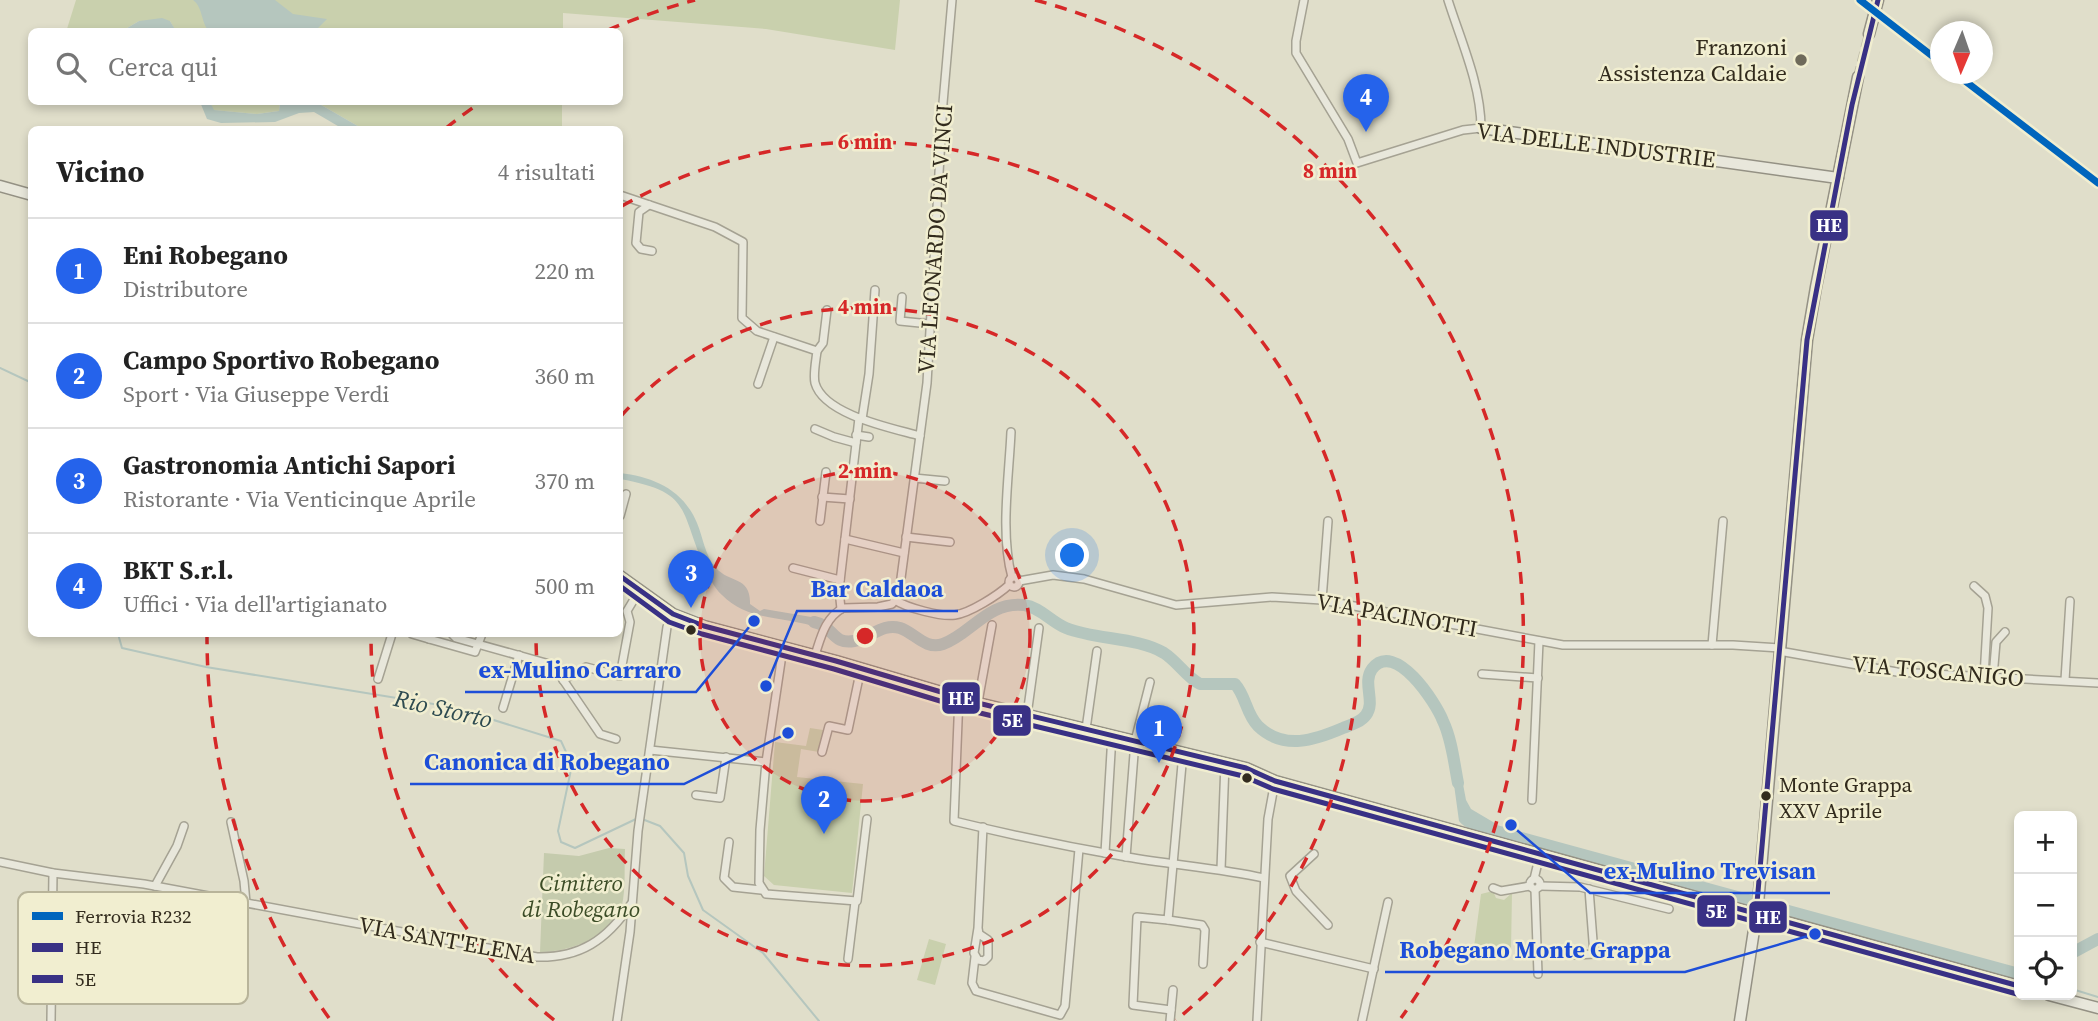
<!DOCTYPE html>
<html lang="it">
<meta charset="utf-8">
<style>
:root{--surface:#fff;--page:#f6f6f6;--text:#222;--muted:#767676;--line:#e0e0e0;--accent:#2563eb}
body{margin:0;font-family:"Source Serif 4",serif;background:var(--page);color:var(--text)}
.controls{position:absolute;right:21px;bottom:21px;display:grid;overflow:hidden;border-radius:10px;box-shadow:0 4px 10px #0003}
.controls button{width:63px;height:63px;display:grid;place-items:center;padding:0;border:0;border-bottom:2px solid var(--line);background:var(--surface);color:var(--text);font:35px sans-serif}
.compass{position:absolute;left:1930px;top:21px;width:63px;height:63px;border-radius:50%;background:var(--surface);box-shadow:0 4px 10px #0003;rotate:182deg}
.you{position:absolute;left:1073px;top:556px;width:24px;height:24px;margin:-18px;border:5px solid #fff;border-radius:50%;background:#1a73e8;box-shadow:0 0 0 10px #1a73e833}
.badge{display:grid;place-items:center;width:46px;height:46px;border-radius:50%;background:var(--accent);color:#fff;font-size:23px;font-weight:700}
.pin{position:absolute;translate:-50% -58px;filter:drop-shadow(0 2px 4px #0008)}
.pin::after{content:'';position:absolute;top:37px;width:24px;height:21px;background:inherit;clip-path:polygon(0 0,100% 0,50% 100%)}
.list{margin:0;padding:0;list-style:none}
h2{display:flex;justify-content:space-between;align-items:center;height:91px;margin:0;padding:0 28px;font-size:30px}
h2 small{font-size:23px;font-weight:400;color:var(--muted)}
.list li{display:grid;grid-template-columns:46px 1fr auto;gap:21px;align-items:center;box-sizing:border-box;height:105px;padding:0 28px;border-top:2px solid var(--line)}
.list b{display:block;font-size:26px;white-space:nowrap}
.list p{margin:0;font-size:23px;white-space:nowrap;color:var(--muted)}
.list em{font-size:23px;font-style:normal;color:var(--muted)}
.icon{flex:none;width:38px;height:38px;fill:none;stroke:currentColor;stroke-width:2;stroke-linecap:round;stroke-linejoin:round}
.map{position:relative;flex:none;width:2098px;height:1021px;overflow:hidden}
.search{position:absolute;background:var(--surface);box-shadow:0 4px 10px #0003;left:28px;top:28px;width:595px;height:77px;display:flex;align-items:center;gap:18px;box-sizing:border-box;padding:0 24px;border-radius:10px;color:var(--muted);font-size:26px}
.panel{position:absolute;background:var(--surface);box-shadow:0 4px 10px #0003;left:28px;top:126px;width:595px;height:511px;border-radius:10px}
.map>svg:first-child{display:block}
.green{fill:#c9d0ad}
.cemetery{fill:#c5cbad}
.water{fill:#b5c6be}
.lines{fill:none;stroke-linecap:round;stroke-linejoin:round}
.stream{stroke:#b5c6be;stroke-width:2}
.river{stroke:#b5c6be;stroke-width:12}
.secondary-tunnel{stroke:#bdbaa7;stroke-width:10;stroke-dasharray:10 5;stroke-linecap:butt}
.street-casing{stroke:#a5a293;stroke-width:10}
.secondary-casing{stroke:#949184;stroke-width:13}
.street{stroke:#e8e7db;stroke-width:7}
.secondary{stroke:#e8e7db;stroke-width:10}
.bus-1-casing{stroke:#f1eed0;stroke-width:10}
.bus-2-casing{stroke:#f1eed0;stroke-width:10}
.bus-1{stroke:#393185;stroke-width:5}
.bus-2{stroke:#393185;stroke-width:5}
.rail-1-casing{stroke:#f1eed0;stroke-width:12}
.rail-1{stroke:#0065bd;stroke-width:7}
.ring{fill:none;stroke:#d62828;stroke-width:3.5;stroke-dasharray:12 9}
.poi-dot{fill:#6f6a5a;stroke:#f1eed0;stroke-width:2.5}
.bus-dot{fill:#322b1d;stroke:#f1eed0;stroke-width:2.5}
.labels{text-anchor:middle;stroke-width:5;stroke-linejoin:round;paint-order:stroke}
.bus-label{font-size:21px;fill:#322b1d;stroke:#f1eed0;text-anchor:start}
.poi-label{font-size:23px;fill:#322b1d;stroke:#f1eed0;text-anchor:end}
.street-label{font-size:23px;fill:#322b1d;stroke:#f1eed0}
.park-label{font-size:23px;font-style:italic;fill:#3b4c26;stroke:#f1eed0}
.water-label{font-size:24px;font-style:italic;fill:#2e4b50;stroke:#f1eed0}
.key{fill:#f1eed0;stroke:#b8b49a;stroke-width:2}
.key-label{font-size:19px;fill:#322b1d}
.centre{fill:#d62828;stroke:#f1eed0;stroke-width:3.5}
.ring-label{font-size:21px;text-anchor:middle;font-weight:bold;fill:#d62828;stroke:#f1eed0;stroke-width:5;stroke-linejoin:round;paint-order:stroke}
.leader{fill:none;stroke:#1d4ed8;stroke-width:2.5}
.callout-dot{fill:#1d4ed8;stroke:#f1eed0;stroke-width:2.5}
.callout-label{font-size:24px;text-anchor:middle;font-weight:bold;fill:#1d4ed8;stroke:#f1eed0;stroke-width:5;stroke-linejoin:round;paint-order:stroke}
.line-badge{stroke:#f1eed0;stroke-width:2.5}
.badge-label{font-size:19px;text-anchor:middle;font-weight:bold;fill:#fff}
</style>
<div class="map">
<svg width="2098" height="1021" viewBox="0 0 2098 1021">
<rect width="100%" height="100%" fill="#e0deca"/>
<g class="green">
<path d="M76,0H900L895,50L766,29L563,13V32H176L170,21H139L122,31L66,32Z"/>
<path d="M210,102H280L279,111L257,114L213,110Z"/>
<path d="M316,102H562V129H363Z"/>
<path d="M810,728L823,730L819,752L801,749L797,777L863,784L852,893L774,885L764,876L775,742L806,746Z"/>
<path d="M1493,891L1496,898L1504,900L1512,893L1511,950L1474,947L1481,894Z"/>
<path d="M929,939L946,944L935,985L917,980Z"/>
</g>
<path class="cemetery" d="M609,848L625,849C624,867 626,888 622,905C614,937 569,952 540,952L544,853L579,856Z"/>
<g class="water">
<path d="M193,0H275L293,14L327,19L315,31H209C201,23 203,7 193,0Z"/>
<path d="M162,18L170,21L176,31H122L139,21Z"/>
<path d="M200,102H210L214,110L257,114L279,111L280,102H316L363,129H343L314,112L299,113L275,122L221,123L207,119Z"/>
<path d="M620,473C653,477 683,489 697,523C703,537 705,556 716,568C729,583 751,576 750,604L760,611L764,609L823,619L821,629C785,615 750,623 722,595C714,588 709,577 705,568C679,510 693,492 620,479Z"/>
<path d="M1460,768L1466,800L1471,809L1493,822L1502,830L1511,833L1510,837C1494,832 1470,835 1459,821L1452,770Z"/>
</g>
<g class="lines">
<g class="stream">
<path d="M0,368L32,383"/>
<path d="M118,634L122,648L206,667L452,707L561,741L572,765L558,831L561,842L575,848L636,819"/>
<path d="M642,819L660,826L684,853L688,876L703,910L763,953L819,1021"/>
<path d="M2072,989L2098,997"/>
</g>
<g class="river">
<path d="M814,622C834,626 832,645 854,641C871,638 882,623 900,628C915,633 925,650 943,644C970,635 988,601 1024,605C1040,607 1051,622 1066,628C1096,640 1137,637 1164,653C1178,662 1186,677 1200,684H1235C1246,696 1246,714 1258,726C1284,751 1315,740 1343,728C1351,725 1361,722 1366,715C1376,702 1362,683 1372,669C1395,639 1436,703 1443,721C1452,740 1454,763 1458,783"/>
<path d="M1496,831L2019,974"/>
<path d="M2072,953L2098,939"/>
</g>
<path class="secondary-tunnel" d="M1858,77L1869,34"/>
<g class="street-casing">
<g id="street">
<path d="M1304,0L1296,41V53L1348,139L1357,163L1463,130L1481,128C1481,85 1461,41 1448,0"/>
<path d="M620,195L715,227L743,242L742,318L757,331L817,351C816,360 813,374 815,383C824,415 892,428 920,436"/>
<path d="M649,205L639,212L636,243L641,249L652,251"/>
<path d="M902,297L900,321L930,324"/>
<path d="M817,351L823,343L827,310"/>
<path d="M758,384L774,337"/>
<path d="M862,419L869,374L875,290"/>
<path d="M815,429L834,437L856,443"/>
<path d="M1011,432C1009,477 1000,534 1012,577"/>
<path d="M856,435L869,437"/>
<path d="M914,478L945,481"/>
<path d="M822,497L850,499"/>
<path d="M620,516L626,494"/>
<path d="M820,521L826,472"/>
<path d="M906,537L950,542"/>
<path d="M845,539L904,553"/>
<path d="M793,568L840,580"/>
<circle cx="1014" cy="582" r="5"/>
<path d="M1019,581L1053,575L1084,579L1176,605L1272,597L1322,600L1563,645H1733L1780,648"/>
<path d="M1974,586L1985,596L1988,608L1984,677"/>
<path d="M895,600L899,593L927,383L943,103L952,0"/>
<path d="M895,600C907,608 941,617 955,615C970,613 998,595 1009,585"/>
<path d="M1322,600L1328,521"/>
<path d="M841,609L839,590L859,418"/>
<path d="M412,634L429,639"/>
<path d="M431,634L429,639L475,652L482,634"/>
<path d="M452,634L456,638L553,665L600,734L616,739"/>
<path d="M1712,645L1723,521"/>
<path d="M783,648L766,762L760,830L759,883L766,894L857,901L867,819"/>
<path d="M1779,651L1897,672L2098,683"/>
<path d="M815,655C821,637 825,618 843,608L878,607L892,604L895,600"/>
<path d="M1482,674L1538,678"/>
<path d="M1993,677L1996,642L2005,632"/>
<path d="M378,679L392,634"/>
<path d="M563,680L586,667L620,676L630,622L627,611L639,591"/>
<path d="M2065,680L2070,601"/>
<path d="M959,696L954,821C1011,835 1069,847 1127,857C1173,865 1219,868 1264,878"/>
<path d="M978,702L992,625"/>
<path d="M503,708L519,655"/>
<path d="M1027,715L1039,628"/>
<path d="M1086,729L1097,651"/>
<path d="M650,750L766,762"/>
<path d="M822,752L829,726L848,730L861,668"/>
<path d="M696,795L720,798L726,757"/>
<path d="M1532,800L1539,641"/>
<path d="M231,822L244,881L246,903"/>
<path d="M729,842L724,878L733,887L761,890"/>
<path d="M1105,853L1112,735"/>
<path d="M1314,854L1290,876L1296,891L1328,925"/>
<path d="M1126,857L1135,741L1150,682"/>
<path d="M0,862L53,873L144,884L537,957C580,958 607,940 631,904"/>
<path d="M1221,869L1225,763"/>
<circle cx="1535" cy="884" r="5"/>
<path d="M1534,879L1540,854"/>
<path d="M155,886L177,846L184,826"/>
<path d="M1540,886L1580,887L1669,909"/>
<path d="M1493,888L1501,891L1530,886"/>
<path d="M1589,889L1594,954H1608"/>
<path d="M1535,890L1538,974"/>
<path d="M1168,920L1202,925L1205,930L1203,964"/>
<path d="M978,928L979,934L988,940V957L984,961L978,960L974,953L978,928L983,827"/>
<path d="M1260,942L1374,969"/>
<path d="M1576,955L1594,954"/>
<path d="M975,957L972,983L976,991L1060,1015L1065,1006L1079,849"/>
<path d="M848,959L855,902"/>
<path d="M1171,1010L1133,1005L1137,917L1168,920L1183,753"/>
<path d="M51,1021L53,873"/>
<path d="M617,1021L630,932L638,831L667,627L673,614"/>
<path d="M1170,1021L1173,990"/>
<path d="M1257,1021L1268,819L1275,781"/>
<path d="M1362,1021L1388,902"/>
</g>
</g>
<g class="secondary-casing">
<g id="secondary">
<path d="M1869,34L1878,0"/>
<path d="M1481,128L1838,178"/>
<path d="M0,186L32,195"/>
<path d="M620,576L673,614L704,626L836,661L982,704L1246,768L1275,781L2019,986"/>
<path d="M2049,995L2098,1008"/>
<path d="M1740,1021L1758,904L1807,340L1816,287L1858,77"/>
</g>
</g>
<use href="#street" class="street"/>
<use href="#secondary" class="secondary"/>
<g class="bus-1-casing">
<g id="bus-1">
<path d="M620,576L673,614L704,626L836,661L982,704L1246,768L1275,781L2019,986"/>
<path d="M1756,914L1807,340L1852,105L1878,0"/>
</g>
</g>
<g class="bus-2-casing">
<path id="bus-2" d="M620,586L669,622L702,634L834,669L980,713L1243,776L1273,789L2017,994"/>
</g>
<use href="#bus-1" class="bus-1"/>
<use href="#bus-2" class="bus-2"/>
<g class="rail-1-casing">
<g id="rail-1">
<path d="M1860,0L1940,62"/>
<path d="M1956,74L2098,183"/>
</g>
</g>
<use href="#rail-1" class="rail-1"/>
</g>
<circle cx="865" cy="636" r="165" fill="#d62828" fill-opacity=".12"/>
<g class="ring">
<circle cx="865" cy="636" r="165"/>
<path d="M621 416A329 329 0 1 1 536 636"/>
<path d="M554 1020A494 494 0 0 1 371 636M622 206A494 494 0 0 1 1176 1020"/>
<path d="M329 1018A658 658 0 0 1 207 636M446 128A658 658 0 0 1 478 104M608 30A658 658 0 0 1 695 0M1035 0A658 658 0 0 1 1401 1018"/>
</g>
<circle class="poi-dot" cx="1801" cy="60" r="7"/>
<g class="bus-dot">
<circle cx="691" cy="630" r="6"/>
<circle cx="1247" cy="778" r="6"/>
<circle cx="1766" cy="796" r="6"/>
</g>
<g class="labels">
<g class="bus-label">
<text x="1779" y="792">Monte Grappa<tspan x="1779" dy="26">XXV Aprile</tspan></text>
</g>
<g class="poi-label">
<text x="1787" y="55">Franzoni<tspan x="1787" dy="26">Assistenza Caldaie</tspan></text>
</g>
<g class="street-label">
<text transform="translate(1596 145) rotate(7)" y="8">VIA DELLE INDUSTRIE</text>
<text transform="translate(935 239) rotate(-86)" y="8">VIA LEONARDO DA VINCI</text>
<text transform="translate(1397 615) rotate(10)" y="8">VIA PACINOTTI</text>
<text transform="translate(1938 671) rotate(5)" y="8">VIA TOSCANIGO</text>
<text transform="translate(447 940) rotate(10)" y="8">VIA SANT'ELENA</text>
</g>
<g class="park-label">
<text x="581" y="891">Cimitero<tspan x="581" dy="26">di Robegano</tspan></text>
</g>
<g class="water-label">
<text transform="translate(443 709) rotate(13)" y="8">Rio Storto</text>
</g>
</g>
<rect x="18" y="892" width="230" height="112" rx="10" class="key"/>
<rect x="32" y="912" width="31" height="8" fill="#0065bd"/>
<rect x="32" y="943" width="31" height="9" fill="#393185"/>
<rect x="32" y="975" width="31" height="8" fill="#393185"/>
<g class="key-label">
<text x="75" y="923">Ferrovia R232</text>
<text x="75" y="954">HE</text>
<text x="75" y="986">5E</text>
</g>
<circle cx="865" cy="636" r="10" class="centre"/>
<g class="ring-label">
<text x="865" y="149">6 min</text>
<text x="1330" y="178">8 min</text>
<text x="865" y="314">4 min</text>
<text x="865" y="478">2 min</text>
</g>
<path class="leader" d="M766 686L797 611H958M754 621L696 692H465M788 733L684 784H410M1511 825L1590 893H1830M1815 934L1685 972H1385"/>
<g class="callout-dot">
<circle cx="766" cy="686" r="7"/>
<circle cx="754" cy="621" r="7"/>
<circle cx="788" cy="733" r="7"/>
<circle cx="1511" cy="825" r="7"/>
<circle cx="1815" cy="934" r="7"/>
</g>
<g class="callout-label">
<text x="877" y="597">Bar Caldaoa</text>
<text x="580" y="678">ex-Mulino Carraro</text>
<text x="547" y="770">Canonica di Robegano</text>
<text x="1710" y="879">ex-Mulino Trevisan</text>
<text x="1535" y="958">Robegano Monte Grappa</text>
</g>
<g class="line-badge">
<rect x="1809" y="209" width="40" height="33" rx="7" fill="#393185"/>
<rect x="941" y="681" width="40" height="34" rx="7" fill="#393185"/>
<rect x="992" y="704" width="40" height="33" rx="7" fill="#393185"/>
<rect x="1696" y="894" width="40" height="34" rx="7" fill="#393185"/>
<rect x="1748" y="900" width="40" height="34" rx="7" fill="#393185"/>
</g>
<g class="badge-label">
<text x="1829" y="232">HE</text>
<text x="961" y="705">HE</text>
<text x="1012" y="727">5E</text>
<text x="1716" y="918">5E</text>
<text x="1768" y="924">HE</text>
</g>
</svg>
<div class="controls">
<button>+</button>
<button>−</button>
<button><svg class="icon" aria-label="locate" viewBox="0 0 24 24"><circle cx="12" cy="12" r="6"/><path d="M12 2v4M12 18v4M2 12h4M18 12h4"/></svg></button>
</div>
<svg class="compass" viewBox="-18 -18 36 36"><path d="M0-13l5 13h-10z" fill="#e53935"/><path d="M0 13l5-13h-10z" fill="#767676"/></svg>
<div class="you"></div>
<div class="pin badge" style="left:1159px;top:763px">1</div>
<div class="pin badge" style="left:824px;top:834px">2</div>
<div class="pin badge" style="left:691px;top:608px">3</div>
<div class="pin badge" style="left:1366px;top:132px">4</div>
<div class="search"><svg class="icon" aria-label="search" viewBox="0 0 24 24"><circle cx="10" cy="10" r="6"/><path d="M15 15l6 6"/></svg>Cerca qui</div>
<section class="panel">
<h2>Vicino<small>4 risultati</small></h2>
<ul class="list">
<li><span class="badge">1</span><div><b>Eni Robegano</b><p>Distributore</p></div><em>220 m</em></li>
<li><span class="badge">2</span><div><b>Campo Sportivo Robegano</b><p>Sport · Via Giuseppe Verdi</p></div><em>360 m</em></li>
<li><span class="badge">3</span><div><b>Gastronomia Antichi Sapori</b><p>Ristorante · Via Venticinque Aprile</p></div><em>370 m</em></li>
<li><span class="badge">4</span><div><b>BKT S.r.l.</b><p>Uffici · Via dell'artigianato</p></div><em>500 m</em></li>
</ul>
</section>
</div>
